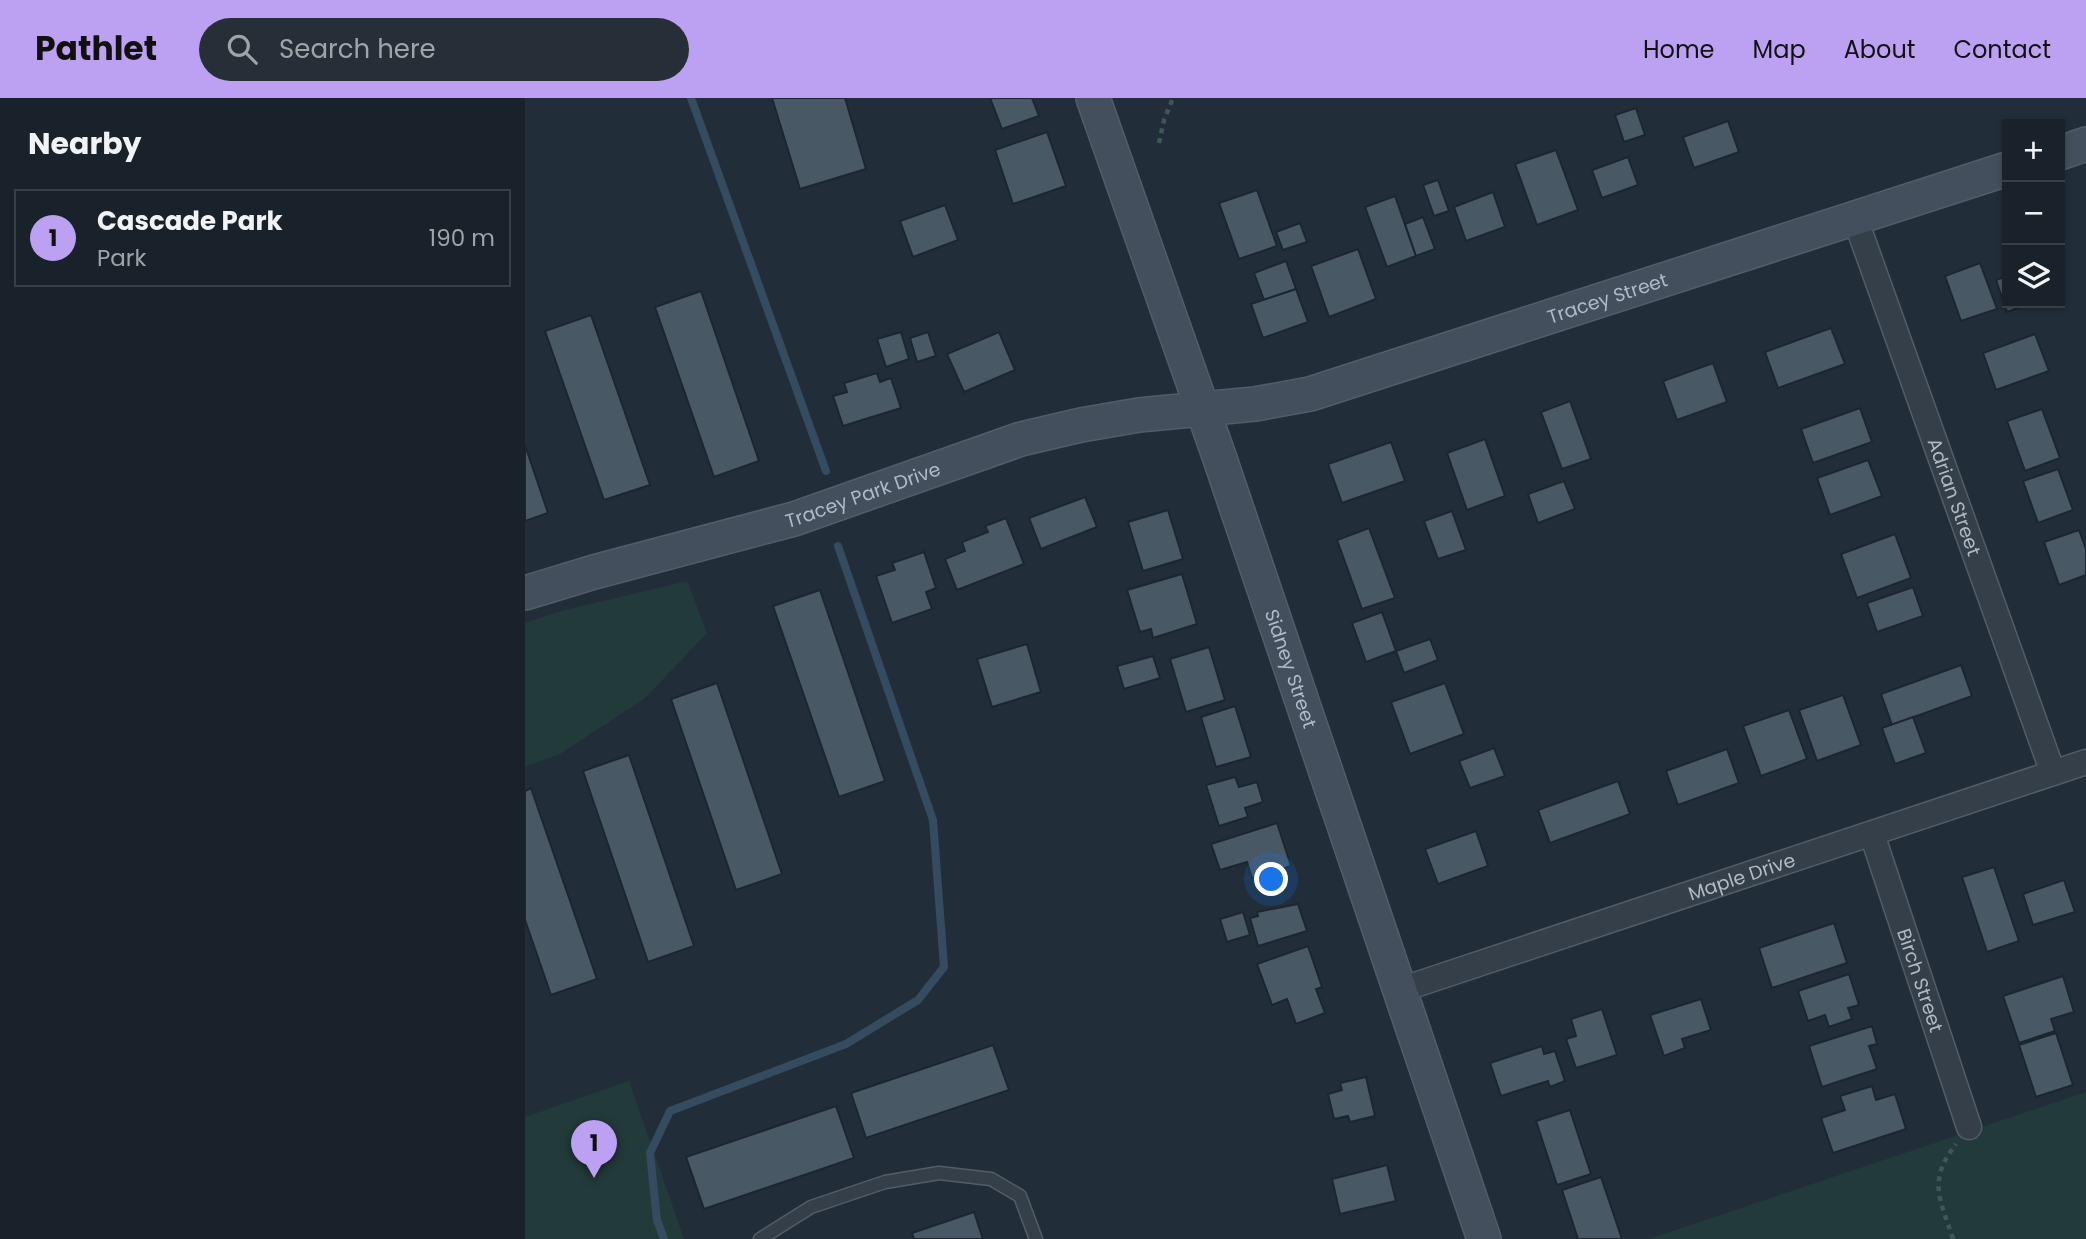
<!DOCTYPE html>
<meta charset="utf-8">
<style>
:root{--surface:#19222b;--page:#262f37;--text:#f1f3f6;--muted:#9fa4a9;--line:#373f47;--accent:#bca0f2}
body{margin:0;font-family:Poppins,sans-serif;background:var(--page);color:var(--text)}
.controls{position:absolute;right:21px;top:21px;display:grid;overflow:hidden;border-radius:0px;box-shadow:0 2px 5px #0004}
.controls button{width:63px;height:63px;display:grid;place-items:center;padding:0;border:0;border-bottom:2px solid var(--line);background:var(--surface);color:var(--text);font:35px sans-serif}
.you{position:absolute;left:747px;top:782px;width:24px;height:24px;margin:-18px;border:5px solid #fff;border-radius:50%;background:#1a73e8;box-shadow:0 0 0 10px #1a73e833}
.badge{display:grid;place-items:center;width:46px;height:46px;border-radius:50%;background:var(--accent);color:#111;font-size:23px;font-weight:700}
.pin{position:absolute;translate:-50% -58px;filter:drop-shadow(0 2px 4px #0008)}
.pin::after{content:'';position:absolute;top:37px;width:24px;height:21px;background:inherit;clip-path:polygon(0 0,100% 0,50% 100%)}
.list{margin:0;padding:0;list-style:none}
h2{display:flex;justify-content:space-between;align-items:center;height:91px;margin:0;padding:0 28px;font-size:30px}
h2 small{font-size:23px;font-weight:400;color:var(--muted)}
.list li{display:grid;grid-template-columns:46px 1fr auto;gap:21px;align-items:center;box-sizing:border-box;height:98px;margin:0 14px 14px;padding:0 14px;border:2px solid var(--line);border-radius:0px}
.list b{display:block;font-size:26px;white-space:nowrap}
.list p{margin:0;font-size:23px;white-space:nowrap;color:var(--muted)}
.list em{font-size:23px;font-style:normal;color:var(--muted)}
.icon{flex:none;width:38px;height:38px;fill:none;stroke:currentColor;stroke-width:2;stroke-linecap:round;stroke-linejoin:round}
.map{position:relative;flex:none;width:1561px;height:1141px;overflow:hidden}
header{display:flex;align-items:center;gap:42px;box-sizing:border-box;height:98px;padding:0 35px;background:var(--accent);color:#111}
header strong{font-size:33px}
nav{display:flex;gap:38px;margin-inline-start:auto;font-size:24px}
.search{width:490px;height:63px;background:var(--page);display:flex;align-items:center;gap:18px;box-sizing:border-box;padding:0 24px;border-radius:38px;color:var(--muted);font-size:26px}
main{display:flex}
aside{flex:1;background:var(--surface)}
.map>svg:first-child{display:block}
.green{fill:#233a3a}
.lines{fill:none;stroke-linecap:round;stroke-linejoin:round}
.stream{stroke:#354c60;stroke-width:8}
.building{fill:#495865;stroke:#1c2630;stroke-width:2}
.lane-casing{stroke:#525d67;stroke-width:15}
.street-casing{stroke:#525d67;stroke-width:27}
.secondary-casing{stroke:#525d67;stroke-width:36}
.path{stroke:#415657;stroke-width:4.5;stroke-dasharray:5 5;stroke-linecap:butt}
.lane{stroke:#353f49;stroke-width:12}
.street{stroke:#353f49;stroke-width:24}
.secondary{stroke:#434f5c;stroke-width:33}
.labels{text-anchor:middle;stroke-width:5;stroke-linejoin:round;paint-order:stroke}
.street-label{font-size:19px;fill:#afbac6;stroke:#1a242e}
</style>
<header>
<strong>Pathlet</strong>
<div class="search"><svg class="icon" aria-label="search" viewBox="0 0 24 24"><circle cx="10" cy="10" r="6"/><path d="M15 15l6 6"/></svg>Search here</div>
<nav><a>Home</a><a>Map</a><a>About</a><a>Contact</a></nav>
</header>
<main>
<aside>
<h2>Nearby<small></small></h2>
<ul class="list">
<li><span class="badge">1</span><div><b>Cascade Park</b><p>Park</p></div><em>190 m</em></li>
</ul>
</aside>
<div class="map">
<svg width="1561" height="1141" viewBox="0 0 1561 1141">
<rect width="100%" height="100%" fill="#212e39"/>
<g class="green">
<path d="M162,483L182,535L120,600L35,656L0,669V525L36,513Z"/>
<path d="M104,983L159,1141H0V1019Z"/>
<path d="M1561,994V1141H1124Z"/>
</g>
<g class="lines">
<g class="stream">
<path d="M166,0L301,373"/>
<path d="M139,1141L132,1122L125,1055L145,1013L321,946L393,902L419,869L408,722L313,448"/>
</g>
</g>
<g class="building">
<path d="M247,0H320L341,71L275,91Z"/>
<path d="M465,0H507L514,18L477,31Z"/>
<path d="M1111,10L1120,37L1099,44L1090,17Z"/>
<path d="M1203,23L1214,54L1169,70L1158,39Z"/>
<path d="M522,34L541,88L488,106L470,52Z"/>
<path d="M1031,52L1053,112L1012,127L990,66Z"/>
<path d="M1103,59L1113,87L1077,100L1067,72Z"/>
<path d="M913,82L924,113L909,118L898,87Z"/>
<path d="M732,92L752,148L714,161L694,105Z"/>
<path d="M968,94L980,129L941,143L929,109Z"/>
<path d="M870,98L891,158L862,169L840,109Z"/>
<path d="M420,107L433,142L388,159L375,123Z"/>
<path d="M898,119L910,151L891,158L880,126Z"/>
<path d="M775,125L782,144L758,152L751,134Z"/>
<path d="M833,151L851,201L804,219L786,168Z"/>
<path d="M761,163L771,191L739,202L729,175Z"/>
<path d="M1455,165L1472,211L1436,223L1420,178Z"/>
<path d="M1482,178V205H1507L1482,214L1471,182Z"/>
<path d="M771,191L783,224L738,240L726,206Z"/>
<path d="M176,193L234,363L189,379L130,209Z"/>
<path d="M66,217L125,387L79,402L20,233Z"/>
<path d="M1306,230L1320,266L1253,290L1240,254Z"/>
<path d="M376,234L384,261L361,269L352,241Z"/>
<path d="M403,234L411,258L392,264L385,240Z"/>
<path d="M474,234L490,272L439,294L422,256Z"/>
<path d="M1510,236L1524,273L1471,292L1458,255Z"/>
<path d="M1188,265L1202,304L1152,322L1138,283Z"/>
<path d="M352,275L355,284L366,280L376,310L318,328L308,298L322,294L319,285Z"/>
<path d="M1045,303L1066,361L1037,371L1016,314Z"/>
<path d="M1335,310L1347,344L1288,365L1276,331Z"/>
<path d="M1517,311L1535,360L1500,373L1482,323Z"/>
<path d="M960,341L980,398L942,412L922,355Z"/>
<path d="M866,344L880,383L817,405L803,366Z"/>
<path d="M0,347L23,415L0,423Z"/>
<path d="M1343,362L1357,398L1305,417L1292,380Z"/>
<path d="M1533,371L1548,412L1513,425L1498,383Z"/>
<path d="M1039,383L1050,411L1013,425L1003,396Z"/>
<path d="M560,399L572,429L516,451L504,420Z"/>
<path d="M643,412L658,461L618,473L603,424Z"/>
<path d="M927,413L941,452L913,461L899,423Z"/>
<path d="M481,420L499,466L432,492L420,461L440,453L437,444L463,434L460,428Z"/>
<path d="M844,430L870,500L837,511L812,442Z"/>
<path d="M1554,432L1561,451V477L1534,487L1519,444Z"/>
<path d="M1370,436L1386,480L1332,500L1316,456Z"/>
<path d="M399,454L411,490L401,494L407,511L367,525L351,478L370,472L367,465Z"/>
<path d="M657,476L672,526L628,540L626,531L615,534L602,492Z"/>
<path d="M1388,489L1398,518L1352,534L1342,505Z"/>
<path d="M295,492L360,683L314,699L248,508Z"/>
<path d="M857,514L871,553L841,564L827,525Z"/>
<path d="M905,541L913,562L879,575L871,553Z"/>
<path d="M502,546L516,594L467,609L452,561Z"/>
<path d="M684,549L700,602L661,614L645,561Z"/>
<path d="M628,558L635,580L599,591L592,568Z"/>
<path d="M1436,567L1447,598L1367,627L1356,596Z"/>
<path d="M192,585L257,776L211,792L146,601Z"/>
<path d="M920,585L939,636L885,656L866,604Z"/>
<path d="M1318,597L1336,647L1292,663L1274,612Z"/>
<path d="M710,608L726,659L691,669L676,619Z"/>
<path d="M1264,612L1282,661L1236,678L1218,628Z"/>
<path d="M1388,619L1401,655L1370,666L1357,630Z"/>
<path d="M969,650L980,678L945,690L934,663Z"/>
<path d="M1202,651L1214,685L1153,707L1141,673Z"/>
<path d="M104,657L169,848L123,864L58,673Z"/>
<path d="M710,679L714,689L732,684L738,704L720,710L723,719L694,728L681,687Z"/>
<path d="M1093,683L1105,716L1025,745L1013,712Z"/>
<path d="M6,690L72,881L26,897L0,822V693Z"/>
<path d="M752,725L766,768L727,780L722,764L695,772L686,746Z"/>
<path d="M951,733L963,768L913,786L900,751Z"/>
<path d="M1469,769L1494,843L1462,854L1437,779Z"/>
<path d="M1539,782L1550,814L1508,827L1498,796Z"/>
<path d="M773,806L782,833L733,848L725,820L733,818L732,814Z"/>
<path d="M718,814L725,837L702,844L695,821Z"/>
<path d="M1309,825L1322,865L1247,890L1234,850Z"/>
<path d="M783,848L797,889L791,891L800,915L771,926L762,901L747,907L732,866Z"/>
<path d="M1324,876L1334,907L1323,910L1327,921L1304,929L1300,917L1283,923L1273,893Z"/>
<path d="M1538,878L1549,914L1526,921L1530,933L1494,945L1478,898Z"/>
<path d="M1176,901L1186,932L1157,941L1160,950L1139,958L1125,917Z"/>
<path d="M1077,911L1092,957L1051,970L1041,941L1051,938L1046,921Z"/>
<path d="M1347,928L1352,946L1344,948L1352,971L1297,989L1284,948Z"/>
<path d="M1531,935L1548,987L1511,999L1494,947Z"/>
<path d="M468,947L484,992L341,1040L326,995Z"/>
<path d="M1017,948L1019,956L1030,953L1040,983L1025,989L1023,983L976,998L965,965Z"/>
<path d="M841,979L850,1018L825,1024L823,1018L809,1021L803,996L817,992L815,985Z"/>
<path d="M1347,988L1351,1002L1370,996L1381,1031L1308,1055L1296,1020L1320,1012L1315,998Z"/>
<path d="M311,1008L329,1060L179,1111L161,1059Z"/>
<path d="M1045,1012L1066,1076L1032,1087L1011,1023Z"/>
<path d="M862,1067L871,1103L815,1116L807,1081Z"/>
<path d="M1076,1079L1097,1141H1053L1037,1092Z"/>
<path d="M449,1114L458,1141H389L387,1135Z"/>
</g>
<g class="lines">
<g class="lane-casing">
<path id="lane" d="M235,1141L286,1109L360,1084L414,1075L466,1081L495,1098L511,1141"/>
</g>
<g class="street-casing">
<g id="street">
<path id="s1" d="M1330,120L1528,675"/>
<path id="s2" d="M1347,736L1444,1029"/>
<path id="s3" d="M875,892L1561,664"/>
</g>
</g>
<g class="secondary-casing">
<g id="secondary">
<path id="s4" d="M568,0L694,358L959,1141"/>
<path d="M1535,55L1561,46"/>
<path id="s5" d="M0,495L69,474L269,421L496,341L556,327L614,317L730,306L785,296L1482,71"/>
</g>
</g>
<g class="path">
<path d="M634,45L639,22L648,0"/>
<path d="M1428,1141C1415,1100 1402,1084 1431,1046"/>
</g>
<use href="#lane" class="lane"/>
<use href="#street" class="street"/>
<use href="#secondary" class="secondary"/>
</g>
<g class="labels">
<g class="street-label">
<text dy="7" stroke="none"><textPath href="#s5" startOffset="1125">Tracey Street</textPath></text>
<text dy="7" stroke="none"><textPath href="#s5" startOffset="352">Tracey Park Drive</textPath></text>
<text dy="7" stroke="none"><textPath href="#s1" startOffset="296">Adrian Street</textPath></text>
<text dy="7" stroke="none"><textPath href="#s4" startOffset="604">Sidney Street</textPath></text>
<text dy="7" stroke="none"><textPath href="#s3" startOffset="360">Maple Drive</textPath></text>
<text dy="7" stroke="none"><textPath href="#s2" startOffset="154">Birch Street</textPath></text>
</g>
</g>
</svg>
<div class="controls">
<button>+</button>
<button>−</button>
<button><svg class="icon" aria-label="layers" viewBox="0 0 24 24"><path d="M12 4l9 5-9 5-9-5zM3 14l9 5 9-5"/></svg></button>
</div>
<div class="you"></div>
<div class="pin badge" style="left:69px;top:1080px">1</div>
</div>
</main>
